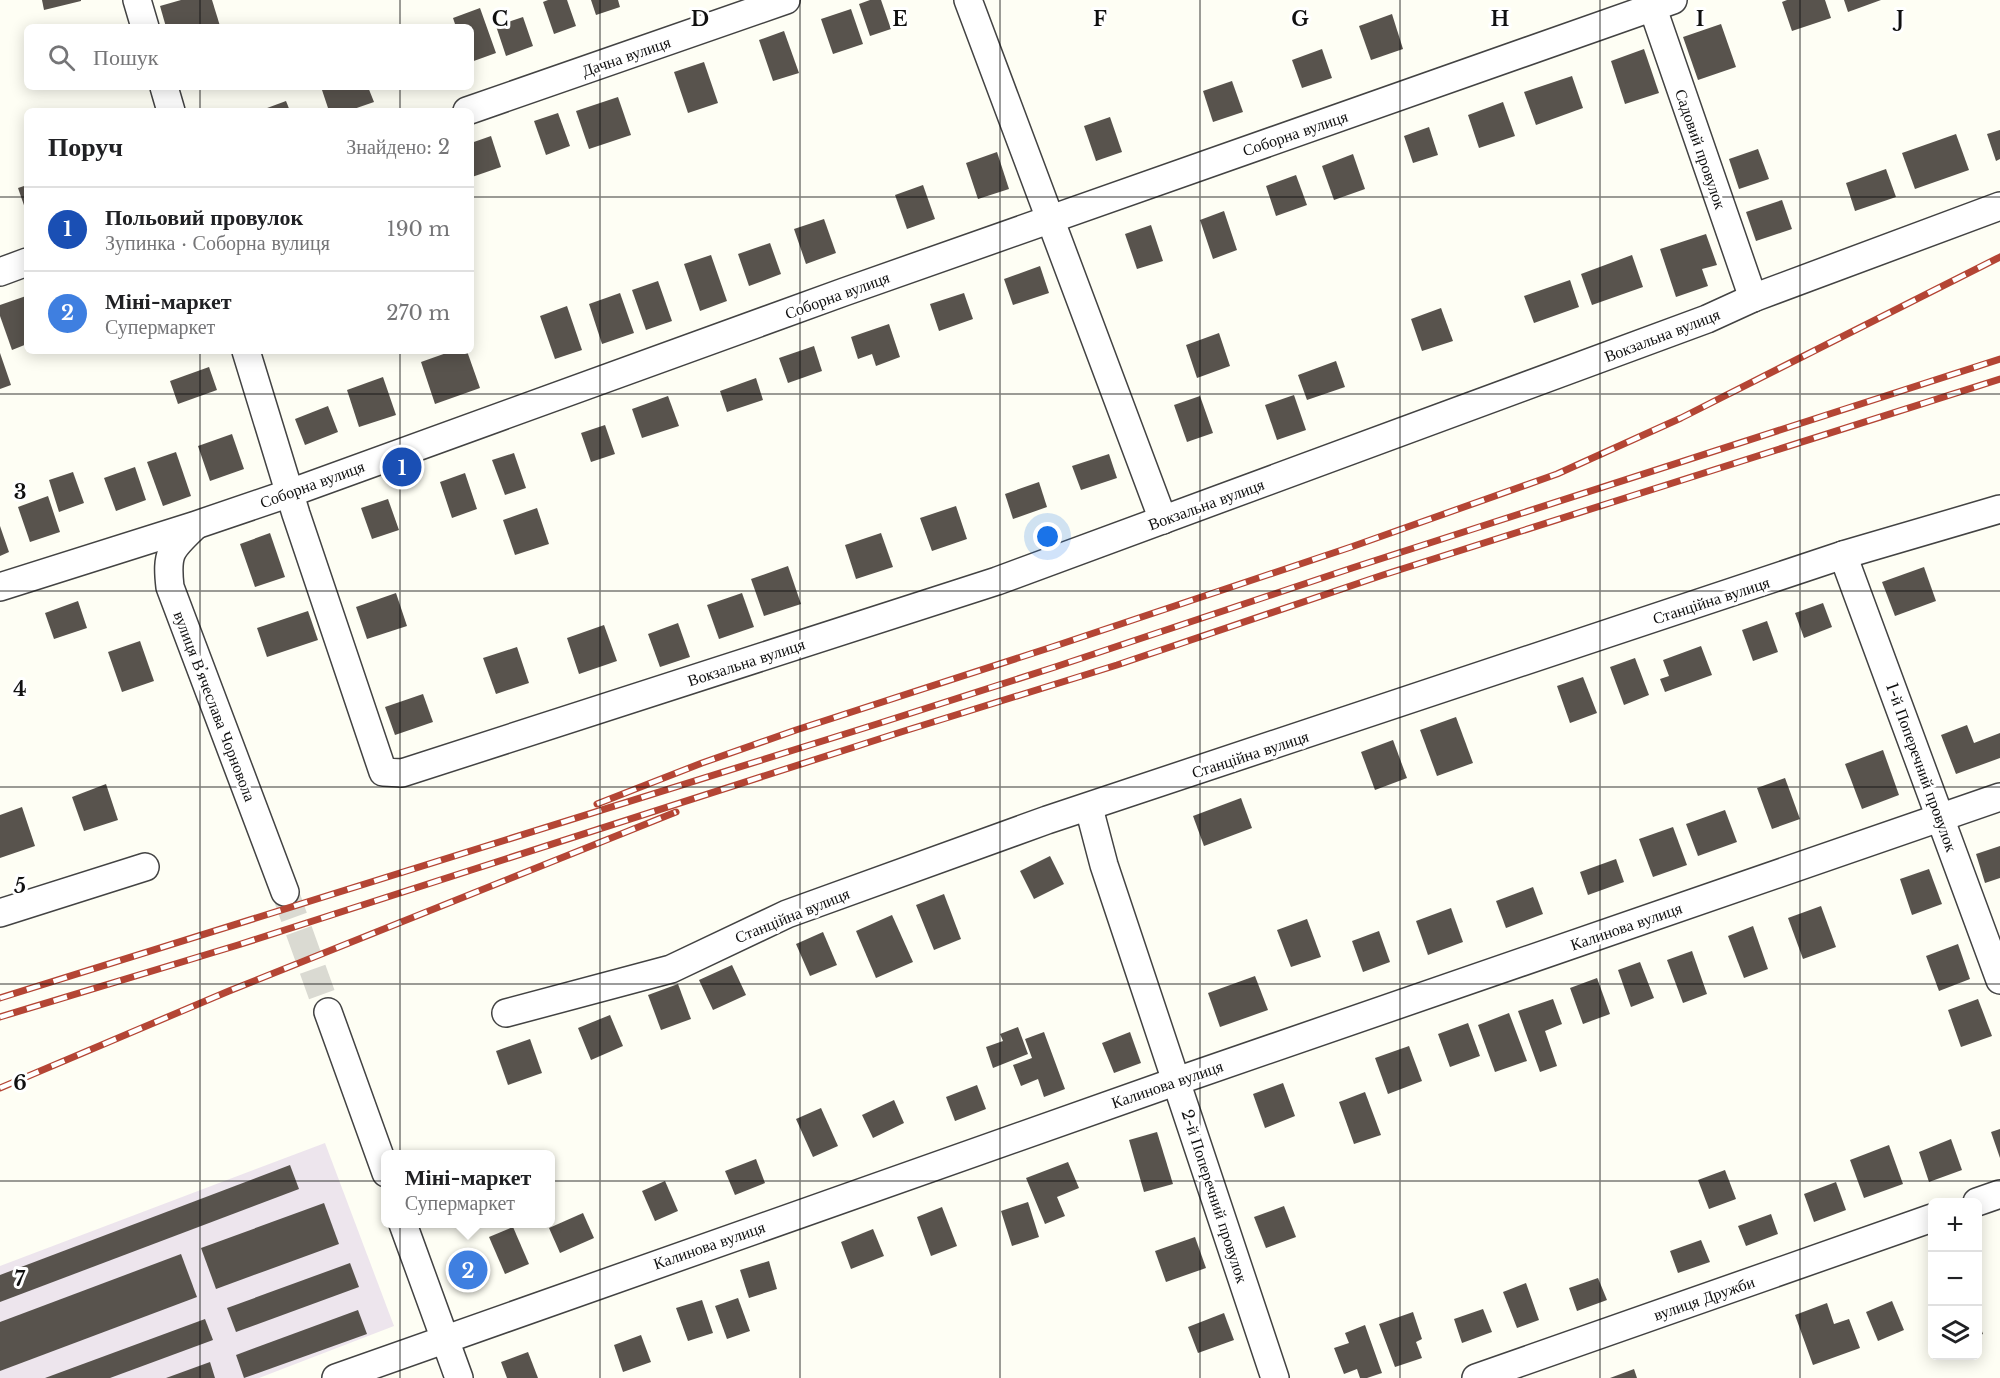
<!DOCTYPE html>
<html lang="uk">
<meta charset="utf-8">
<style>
:root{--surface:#fff;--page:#f6f6f6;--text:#202124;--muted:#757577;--line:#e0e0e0;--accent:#db2777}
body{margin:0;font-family:"Libre Baskerville",serif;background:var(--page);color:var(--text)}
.controls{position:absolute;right:18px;bottom:18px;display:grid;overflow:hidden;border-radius:9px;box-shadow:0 3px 15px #0003}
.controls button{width:54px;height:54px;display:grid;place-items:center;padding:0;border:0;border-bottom:2px solid var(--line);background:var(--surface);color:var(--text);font:30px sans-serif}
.you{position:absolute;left:1048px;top:537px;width:21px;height:21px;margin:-15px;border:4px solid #fff;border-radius:50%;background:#1a73e8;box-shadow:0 0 0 9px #1a73e833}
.badge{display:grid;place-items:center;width:39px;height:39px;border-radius:50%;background:var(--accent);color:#fff;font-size:20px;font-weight:700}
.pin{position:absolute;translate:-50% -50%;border:3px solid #fff;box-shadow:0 2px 6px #0006}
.popup{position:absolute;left:381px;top:1150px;width:174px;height:78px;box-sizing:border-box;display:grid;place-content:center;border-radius:9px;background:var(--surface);filter:drop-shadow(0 2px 4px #0005);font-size:20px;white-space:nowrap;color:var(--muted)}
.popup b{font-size:22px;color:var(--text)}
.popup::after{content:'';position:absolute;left:50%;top:100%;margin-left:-12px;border:12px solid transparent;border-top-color:var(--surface)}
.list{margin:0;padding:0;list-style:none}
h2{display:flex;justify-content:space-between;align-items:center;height:78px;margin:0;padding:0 24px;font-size:26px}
h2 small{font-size:20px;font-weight:400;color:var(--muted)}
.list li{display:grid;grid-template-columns:39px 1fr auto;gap:18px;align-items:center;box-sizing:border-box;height:84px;padding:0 24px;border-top:2px solid var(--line)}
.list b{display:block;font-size:22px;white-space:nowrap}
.list p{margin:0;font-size:20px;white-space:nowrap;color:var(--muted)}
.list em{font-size:20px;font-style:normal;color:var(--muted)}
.icon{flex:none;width:33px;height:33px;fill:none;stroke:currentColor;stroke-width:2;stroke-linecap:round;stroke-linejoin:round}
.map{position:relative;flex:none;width:2000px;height:1378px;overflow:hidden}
.search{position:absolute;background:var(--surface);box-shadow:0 3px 15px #0003;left:24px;top:24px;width:450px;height:66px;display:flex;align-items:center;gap:15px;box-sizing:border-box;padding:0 21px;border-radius:9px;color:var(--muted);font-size:22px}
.panel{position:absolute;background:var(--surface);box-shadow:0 3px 15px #0003;left:24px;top:108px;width:450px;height:246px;border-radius:9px}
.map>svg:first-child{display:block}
.industrial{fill:#ede5ed}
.building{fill:#58534d}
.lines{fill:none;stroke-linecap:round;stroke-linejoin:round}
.minor-tunnel{stroke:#dadad2;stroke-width:27;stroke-dasharray:27 14;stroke-linecap:butt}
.minor-casing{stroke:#434343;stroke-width:30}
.minor{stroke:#fff;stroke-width:27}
.rail-casing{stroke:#b44534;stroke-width:7}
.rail{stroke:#fff;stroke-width:4.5;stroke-dasharray:14;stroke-linecap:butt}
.grid{fill:none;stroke:#101010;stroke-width:1.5;stroke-opacity:0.55}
.labels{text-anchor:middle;stroke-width:6;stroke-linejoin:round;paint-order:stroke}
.street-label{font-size:16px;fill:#101010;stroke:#fff}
.grid-label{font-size:20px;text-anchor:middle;font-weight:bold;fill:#101010;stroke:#fff;stroke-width:6;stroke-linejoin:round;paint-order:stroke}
</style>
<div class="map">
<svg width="2000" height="1378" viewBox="0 0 2000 1378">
<rect width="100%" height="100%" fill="#fefef4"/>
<path class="industrial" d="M325,1143L394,1326L259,1378H0V1266Z"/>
<g class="building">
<path d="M42,0H81V1L44,10Z"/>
<path d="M181,0H212L220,26L166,27L160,6Z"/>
<path d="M548,0H567L576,26L554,34L543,2Z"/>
<path d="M591,0H618L620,7L596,15Z"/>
<path d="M870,0H881L891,29L870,36L859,4Z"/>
<path d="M1787,0H1825L1831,18L1792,31L1782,2Z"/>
<path d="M1844,0H1881L1848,12Z"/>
<path d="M480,8L496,53L471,62V27H456L453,18Z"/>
<path d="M851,9L863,44L833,54L821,19Z"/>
<path d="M1392,14L1403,49L1371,60L1359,26Z"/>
<path d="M523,17L533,46L506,56L496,26Z"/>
<path d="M1721,24L1736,67L1698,80L1683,37Z"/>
<path d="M784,31L799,73L773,81L759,40Z"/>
<path d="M1322,49L1332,78L1302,88L1292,60Z"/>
<path d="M1644,49L1659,93L1625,104L1611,61Z"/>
<path d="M704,62L718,103L688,113L674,72Z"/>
<path d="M1572,76L1583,108L1536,125L1524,92Z"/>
<path d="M1232,81L1243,112L1213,122L1203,91Z"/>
<path d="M321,87H368L374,102L348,111H329Z"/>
<path d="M618,97L631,135L589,149L576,111Z"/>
<path d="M286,101L290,111H259Z"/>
<path d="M1503,102L1515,136L1479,148L1468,115Z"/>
<path d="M558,113L570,146L546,155L534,121Z"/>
<path d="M1110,117L1122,152L1096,161L1084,126Z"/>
<path d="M1429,127L1438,155L1413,163L1404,136Z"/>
<path d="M2000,130V159L1996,161L1987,134Z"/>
<path d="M1956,134L1969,170L1915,189L1902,153Z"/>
<path d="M491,136L501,167L472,177L471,143Z"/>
<path d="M1758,149L1769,179L1739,189L1729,159Z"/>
<path d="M997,152L1009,189L978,199L966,163Z"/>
<path d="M1353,154L1365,189L1334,200L1322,166Z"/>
<path d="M1886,169L1896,197L1855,211L1846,183Z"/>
<path d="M1296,175L1307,205L1276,216L1266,186Z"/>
<path d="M27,185V214L18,188Z"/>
<path d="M923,185L935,219L907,229L895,195Z"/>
<path d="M1782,200L1792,229L1756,241L1746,212Z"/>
<path d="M1224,211L1237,250L1213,259L1200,220Z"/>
<path d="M824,219L836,253L806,264L794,229Z"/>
<path d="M1151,225L1163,261L1137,269L1125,234Z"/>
<path d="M1706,234L1717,265L1702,269L1708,286L1676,297L1660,249Z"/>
<path d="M770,243L781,274L749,286L738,254Z"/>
<path d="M711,255L727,301L700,311L684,264Z"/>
<path d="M1632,255L1643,287L1592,305L1581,274Z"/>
<path d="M1040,266L1049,293L1013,305L1004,279Z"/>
<path d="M1570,280L1579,307L1534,323L1524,296Z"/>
<path d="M658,281L672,321L646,330L632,290Z"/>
<path d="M620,293L634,333L602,344L589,304Z"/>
<path d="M964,293L973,319L939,331L930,304Z"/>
<path d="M26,296L27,344L12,350L0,316V305Z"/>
<path d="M567,306L582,350L555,359L540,316Z"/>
<path d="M1441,308L1453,341L1422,351L1411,319Z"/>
<path d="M889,324L900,357L876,366L872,354L858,359L851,337Z"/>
<path d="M1219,333L1230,366L1197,378L1186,345Z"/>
<path d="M814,346L822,371L788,383L779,358Z"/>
<path d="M452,351H467L480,388L435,404L421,362Z"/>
<path d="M0,353L11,385L0,389Z"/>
<path d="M1336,361L1345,387L1307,400L1298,375Z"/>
<path d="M209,367L217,390L178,404L170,381Z"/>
<path d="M383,377L396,415L359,427L347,390Z"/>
<path d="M756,378L763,400L727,412L720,391Z"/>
<path d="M1294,395L1306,430L1277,440L1265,405Z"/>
<path d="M668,396L679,426L642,438L632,409Z"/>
<path d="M1200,396L1213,433L1187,442L1174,405Z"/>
<path d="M328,406L338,432L305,445L295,419Z"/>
<path d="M605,425L615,454L591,462L581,433Z"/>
<path d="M232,434L244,469L210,481L198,446Z"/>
<path d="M176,452L191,496L163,506L147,462Z"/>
<path d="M514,453L526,488L505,495L492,460Z"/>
<path d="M1109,454L1117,478L1081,490L1072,466Z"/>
<path d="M135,467L146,500L116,511L104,478Z"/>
<path d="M73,472L84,503L59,512L49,480Z"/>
<path d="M465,473L477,509L452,518L440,482Z"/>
<path d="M1039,482L1047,507L1013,519L1005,494Z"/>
<path d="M48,496L60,532L30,542L18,507Z"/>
<path d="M388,499L399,530L372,539L361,508Z"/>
<path d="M956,506L967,539L932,551L920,518Z"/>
<path d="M537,508L549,544L515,555L503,520Z"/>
<path d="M0,526L9,552L0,556Z"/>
<path d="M270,533L285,577L255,587L240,544Z"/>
<path d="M881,533L893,567L856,579L845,545Z"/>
<path d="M788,566L801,604L764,616L751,579Z"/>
<path d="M1924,567L1936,601L1895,616L1882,582Z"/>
<path d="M396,593L407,626L367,639L356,607Z"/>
<path d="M742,593L754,627L719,639L707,605Z"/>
<path d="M78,601L87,628L54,639L45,613Z"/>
<path d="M1823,603L1832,627L1804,638L1795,613Z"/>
<path d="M308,611L318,640L267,657L257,628Z"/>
<path d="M1767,621L1778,652L1753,661L1742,630Z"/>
<path d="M678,623L690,657L660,667L648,634Z"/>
<path d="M604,625L617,661L579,674L567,638Z"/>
<path d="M140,641L154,681L122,692L108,652Z"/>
<path d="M1701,646L1712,675L1665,692L1660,679L1669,676L1663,660Z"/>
<path d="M517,647L529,683L496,694L483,658Z"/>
<path d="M1635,658L1649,695L1624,705L1610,667Z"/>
<path d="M1583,677L1597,713L1570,723L1557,686Z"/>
<path d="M423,694L433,722L395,735L385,707Z"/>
<path d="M1456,717L1473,763L1437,776L1420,730Z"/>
<path d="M1967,725L1974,743L2000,733V758L1956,774L1941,735Z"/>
<path d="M1393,740L1407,778L1375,790L1361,752Z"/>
<path d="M1883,750L1899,795L1862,809L1845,764Z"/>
<path d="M1785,778L1800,819L1772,829L1757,788Z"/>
<path d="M106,784L118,820L84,831L72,797Z"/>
<path d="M1241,798L1252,828L1204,846L1193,816Z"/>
<path d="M22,807L35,846L0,858V815Z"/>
<path d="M1725,810L1737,842L1698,856L1686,824Z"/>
<path d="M1673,827L1687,865L1653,877L1639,839Z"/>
<path d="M2000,846V878L1985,883L1976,854Z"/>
<path d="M1050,856L1064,884L1034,899L1020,871Z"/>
<path d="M1616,859L1624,882L1588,895L1580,872Z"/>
<path d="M1929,869L1942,904L1912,915L1900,879Z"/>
<path d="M1533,887L1543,914L1506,928L1496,901Z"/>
<path d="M944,894L961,939L934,950L916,905Z"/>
<path d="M1821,906L1836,947L1803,959L1788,918Z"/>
<path d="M1451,908L1463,942L1428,955L1416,921Z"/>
<path d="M892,915L913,962L876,978L856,931Z"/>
<path d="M1307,919L1321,957L1291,967L1277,930Z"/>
<path d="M1753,926L1768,969L1744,978L1728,936Z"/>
<path d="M1379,931L1390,962L1363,972L1352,941Z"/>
<path d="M823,932L837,965L810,976L796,944Z"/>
<path d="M1958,944L1970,979L1939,991L1926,956Z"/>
<path d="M1692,951L1707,994L1683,1003L1667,960Z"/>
<path d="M1640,962L1654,998L1631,1007L1618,970Z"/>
<path d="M732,965L746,995L713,1010L699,980Z"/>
<path d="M1255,976L1268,1010L1220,1027L1208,993Z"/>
<path d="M1597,978L1610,1014L1583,1024L1570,988Z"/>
<path d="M678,984L691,1019L661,1030L648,995Z"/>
<path d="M1553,999L1562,1024L1545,1031L1557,1066L1540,1072L1518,1011Z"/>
<path d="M1978,999L1992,1036L1961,1047L1948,1010Z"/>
<path d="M1509,1013L1527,1061L1495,1072L1478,1025Z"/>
<path d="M610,1015L623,1046L591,1060L578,1028Z"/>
<path d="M1468,1023L1480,1056L1450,1067L1438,1034Z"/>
<path d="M1018,1027L1028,1054L993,1068L986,1047L1003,1041L1000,1034Z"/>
<path d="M1044,1032L1065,1089L1044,1097L1038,1079L1021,1086L1013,1065L1032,1058L1025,1039Z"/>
<path d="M1130,1032L1141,1063L1114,1073L1102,1043Z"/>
<path d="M530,1039L542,1073L508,1085L496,1051Z"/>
<path d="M1409,1046L1422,1081L1388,1094L1375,1058Z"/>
<path d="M1283,1083L1295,1116L1265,1128L1253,1094Z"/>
<path d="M977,1085L986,1109L955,1121L946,1097Z"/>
<path d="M1365,1092L1381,1135L1354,1144L1339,1102Z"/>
<path d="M894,1100L904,1123L873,1138L862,1115Z"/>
<path d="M821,1108L838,1146L813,1157L796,1119Z"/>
<path d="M2000,1129V1158L1991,1132Z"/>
<path d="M1157,1132L1173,1184L1144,1192L1129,1140Z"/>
<path d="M1951,1139L1962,1170L1929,1182L1919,1152Z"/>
<path d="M1889,1145L1903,1184L1864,1198L1850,1160Z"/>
<path d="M756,1159L765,1183L735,1195L725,1171Z"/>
<path d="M1068,1162L1079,1188L1057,1197L1065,1216L1045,1224L1026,1178Z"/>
<path d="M290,1165L299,1189L0,1302V1275Z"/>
<path d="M1725,1170L1736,1199L1709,1209L1698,1180Z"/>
<path d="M665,1181L678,1211L655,1221L642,1191Z"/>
<path d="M1836,1182L1846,1210L1814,1222L1804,1194Z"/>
<path d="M1028,1202L1039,1237L1012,1246L1001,1211Z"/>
<path d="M324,1203L339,1244L216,1289L201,1248Z"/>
<path d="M1284,1206L1296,1237L1266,1248L1254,1217Z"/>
<path d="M942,1207L957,1246L931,1256L917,1217Z"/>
<path d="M583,1213L594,1238L560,1253L549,1228Z"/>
<path d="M1771,1214L1778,1234L1746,1246L1738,1226Z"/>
<path d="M513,1227L529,1264L505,1274L489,1237Z"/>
<path d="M873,1229L884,1256L851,1269L841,1242Z"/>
<path d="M1195,1237L1206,1268L1166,1282L1155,1251Z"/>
<path d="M1701,1240L1710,1262L1678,1273L1670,1251Z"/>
<path d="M469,1251L481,1285L467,1290L454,1256Z"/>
<path d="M181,1254L197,1297L0,1371V1322Z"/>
<path d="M769,1261L777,1289L749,1298L740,1270Z"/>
<path d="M350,1263L359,1287L236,1332L227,1308Z"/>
<path d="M1598,1278L1607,1300L1577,1311L1569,1288Z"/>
<path d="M1526,1283L1539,1320L1517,1328L1503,1292Z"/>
<path d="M738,1298L750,1331L727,1339L715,1306Z"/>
<path d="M702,1300L713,1333L688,1341L676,1308Z"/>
<path d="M1892,1301L1904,1330L1878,1341L1866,1312Z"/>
<path d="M1827,1303L1834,1324L1849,1319L1860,1348L1813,1365L1795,1315Z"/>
<path d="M1483,1309L1492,1332L1462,1343L1454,1319Z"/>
<path d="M358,1310L367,1334L244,1378L236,1355Z"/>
<path d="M1413,1312L1422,1339L1416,1342L1422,1358L1395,1367L1379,1324Z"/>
<path d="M1224,1313L1234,1340L1198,1353L1188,1327Z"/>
<path d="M205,1319L213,1340L110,1378H45Z"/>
<path d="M1978,1321L1983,1334L1978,1336Z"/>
<path d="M1365,1325L1382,1373L1367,1378H1360L1357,1369L1344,1374L1334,1348L1349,1343L1345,1333Z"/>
<path d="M641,1335L651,1362L623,1372L614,1345Z"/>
<path d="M528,1352L538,1378H507L501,1362Z"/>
<path d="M210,1362L215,1378H166Z"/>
<path d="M1634,1369L1637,1378H1610Z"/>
</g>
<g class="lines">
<path class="minor-tunnel" d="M285,892L328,1012"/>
<g class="minor-casing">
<g id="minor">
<path d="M137,0L145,27"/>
<path d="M968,0L1163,520"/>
<path d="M1650,0L1753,298"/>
<path d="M164,87L171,111"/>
<path d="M467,111L786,0"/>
<path d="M0,272L27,262"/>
<path d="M246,351L296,514L383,772L402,773L997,581L1707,319L1753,298L2000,206"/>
<path d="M195,526C171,549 166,552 170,587L285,892"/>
<path d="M1843,555L2000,980"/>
<path d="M0,587L196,525L290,493L844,292L1673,0"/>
<path d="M1089,808L1104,865L1275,1378"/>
<path d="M0,913L145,867"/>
<path d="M328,1012L386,1173"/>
<path d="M506,1013L671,969L787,914L1047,820L1843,555L2000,509"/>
<path d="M1977,1202L2000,1194"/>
<path d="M403,1224L459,1378"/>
<path d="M336,1378L1177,1081L2000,797"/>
<path d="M1476,1378L1932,1218"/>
</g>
</g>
<use href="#minor" class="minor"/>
<g class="rail-casing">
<g id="rail">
<path d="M597,804L702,763L796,730L1052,647L1351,547L1557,474L1681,418L2000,257"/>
<path d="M0,998L877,724L1055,667L1352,568L2000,359"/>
<path d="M0,1017L238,945L901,732L1117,665L1383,575L2000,379"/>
<path d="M0,1088L229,991L676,812"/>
</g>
</g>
<use href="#rail" class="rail"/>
</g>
<path class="grid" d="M200,0V27M400,0V27M600,0V1378M800,0V1378M1000,0V1378M1200,0V1378M1400,0V1378M1600,0V1378M1800,0V1378M200,87V111M400,87V111M0,197H27M471,197H2000M200,351V1378M400,351V1378M0,394H2000M0,591H2000M0,787H2000M0,984H2000M0,1181H2000"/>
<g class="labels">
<g class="street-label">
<text transform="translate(626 56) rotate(-19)" y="6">Дачна вулиця</text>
<text transform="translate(1295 133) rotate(-19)" y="6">Соборна вулиця</text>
<text transform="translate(1701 149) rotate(71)" y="6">Садовий провулок</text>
<text transform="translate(837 295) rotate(-20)" y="6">Соборна вулиця</text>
<text transform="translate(1662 335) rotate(-21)" y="6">Вокзальна вулиця</text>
<text transform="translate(312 484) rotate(-20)" y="6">Соборна вулиця</text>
<text transform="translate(1206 504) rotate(-20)" y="6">Вокзальна вулиця</text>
<text transform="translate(1711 600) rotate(-18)" y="6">Станційна вулиця</text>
<text transform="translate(746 662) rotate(-18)" y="6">Вокзальна вулиця</text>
<text transform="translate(215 706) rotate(69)" y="6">вулиця Вʼячеслава Чорновола</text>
<text transform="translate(1250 754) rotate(-18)" y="6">Станційна вулиця</text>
<text transform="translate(1922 767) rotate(70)" y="6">1-й Поперечний провулок</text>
<text transform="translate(792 915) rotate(-22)" y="6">Станційна вулиця</text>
<text transform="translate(1626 926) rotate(-19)" y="6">Калинова вулиця</text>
<text transform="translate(1167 1084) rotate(-19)" y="6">Калинова вулиця</text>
<text transform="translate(1215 1196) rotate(72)" y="6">2-й Поперечний провулок</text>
<text transform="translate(709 1245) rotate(-19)" y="6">Калинова вулиця</text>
<text transform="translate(1704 1298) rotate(-19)" y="6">вулиця Дружби</text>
</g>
</g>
<g class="grid-label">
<text x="500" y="26">C</text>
<text x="700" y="26">D</text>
<text x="900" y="26">E</text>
<text x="1100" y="26">F</text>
<text x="1300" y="26">G</text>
<text x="1500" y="26">H</text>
<text x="1700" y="26">I</text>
<text x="1900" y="26">J</text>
<text x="20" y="499">3</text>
<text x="20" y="696">4</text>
<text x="20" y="893">5</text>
<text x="20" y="1090">6</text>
<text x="20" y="1286">7</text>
</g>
</svg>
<div class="controls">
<button>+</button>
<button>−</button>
<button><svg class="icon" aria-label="layers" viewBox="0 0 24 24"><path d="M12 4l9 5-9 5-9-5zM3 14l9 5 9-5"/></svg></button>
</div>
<div class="you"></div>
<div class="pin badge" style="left:402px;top:467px;background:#1a4fb4">1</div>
<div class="pin badge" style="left:468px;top:1270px;background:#3f7fe0">2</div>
<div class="popup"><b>Міні-маркет</b>Супермаркет</div>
<div class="search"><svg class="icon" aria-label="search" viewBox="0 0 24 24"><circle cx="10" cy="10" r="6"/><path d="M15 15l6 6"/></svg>Пошук</div>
<section class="panel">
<h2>Поруч<small>Знайдено: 2</small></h2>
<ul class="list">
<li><span class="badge" style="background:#1a4fb4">1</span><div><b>Польовий провулок</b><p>Зупинка · Соборна вулиця</p></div><em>190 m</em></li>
<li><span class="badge" style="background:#3f7fe0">2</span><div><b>Міні-маркет</b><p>Супермаркет</p></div><em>270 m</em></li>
</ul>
</section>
</div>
